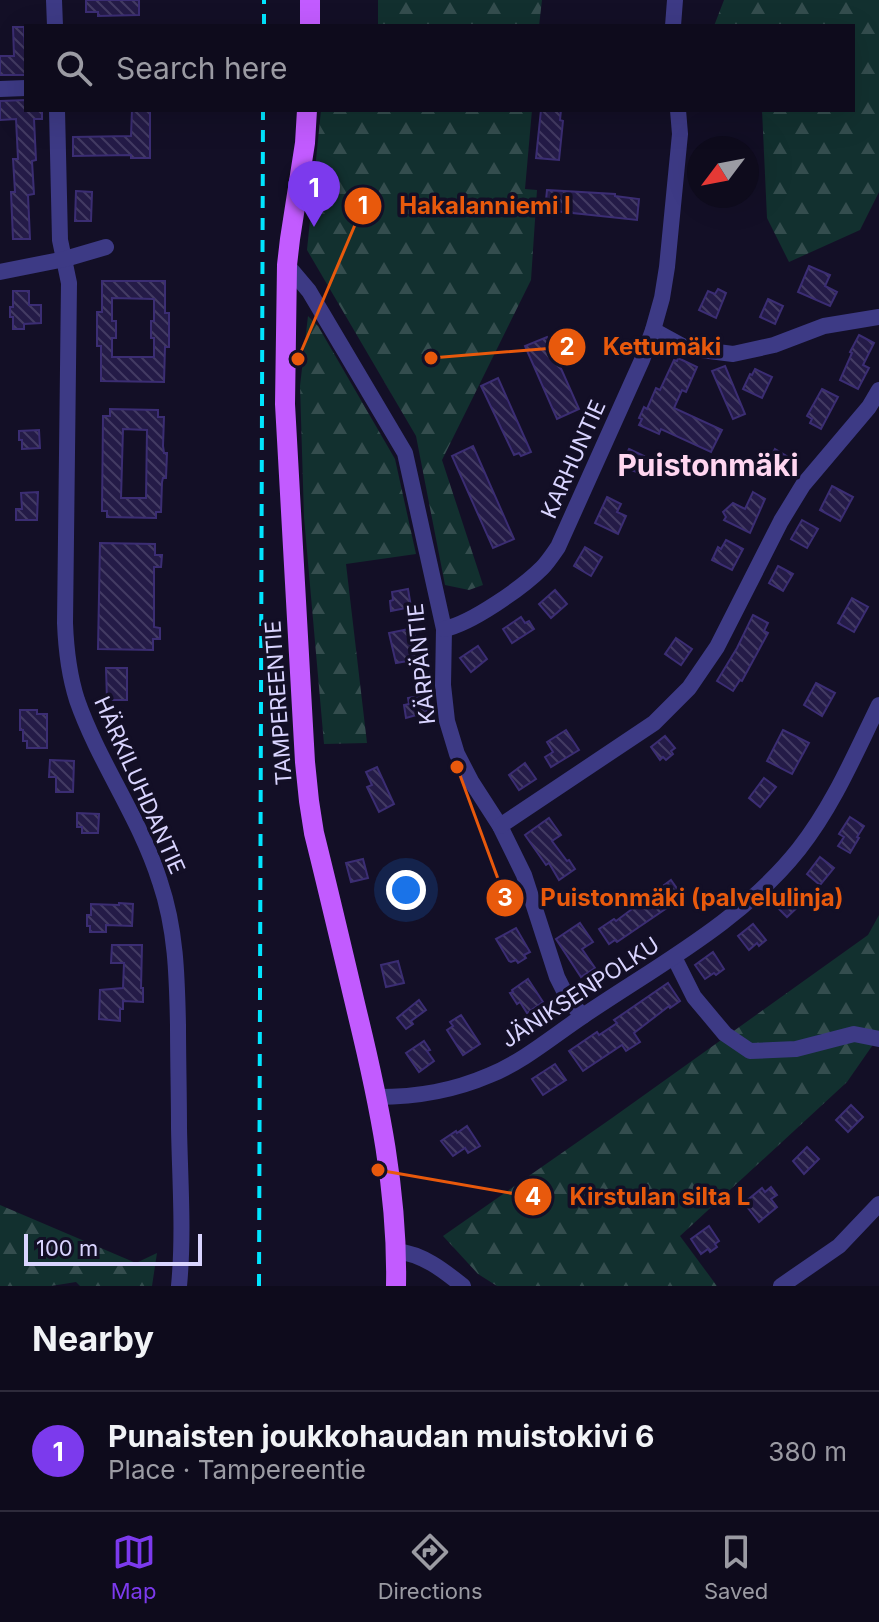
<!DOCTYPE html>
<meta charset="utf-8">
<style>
:root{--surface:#0e0b1c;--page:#171425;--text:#f1f3f6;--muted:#9b9ba3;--line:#2e2b3b;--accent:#7c3aed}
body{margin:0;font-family:Inter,sans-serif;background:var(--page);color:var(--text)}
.compass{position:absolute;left:687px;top:136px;width:72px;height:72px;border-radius:50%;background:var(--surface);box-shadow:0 8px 32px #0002;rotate:238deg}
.scale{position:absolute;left:24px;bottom:20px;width:178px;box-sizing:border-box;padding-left:8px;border:4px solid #d9d4ff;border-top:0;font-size:22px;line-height:28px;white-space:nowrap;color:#d9d4ff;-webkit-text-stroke:6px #130f26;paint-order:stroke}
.you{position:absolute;left:406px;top:890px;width:28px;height:28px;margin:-20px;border:6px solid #fff;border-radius:50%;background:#1a73e8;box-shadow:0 0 0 12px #1a73e833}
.badge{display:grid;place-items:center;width:52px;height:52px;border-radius:50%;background:var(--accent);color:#fff;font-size:26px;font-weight:700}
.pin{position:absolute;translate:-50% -66px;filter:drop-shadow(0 2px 4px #0008)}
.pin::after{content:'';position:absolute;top:42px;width:28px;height:24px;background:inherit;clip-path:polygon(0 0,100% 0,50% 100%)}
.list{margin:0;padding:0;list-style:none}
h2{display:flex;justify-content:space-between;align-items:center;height:104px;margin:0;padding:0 32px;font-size:34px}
h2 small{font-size:26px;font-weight:400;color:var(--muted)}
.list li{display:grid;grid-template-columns:52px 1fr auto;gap:24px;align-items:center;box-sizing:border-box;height:120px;padding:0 32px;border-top:2px solid var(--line)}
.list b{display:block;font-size:30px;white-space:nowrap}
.list p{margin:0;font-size:26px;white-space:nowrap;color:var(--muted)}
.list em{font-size:26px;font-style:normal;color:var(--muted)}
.icon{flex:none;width:44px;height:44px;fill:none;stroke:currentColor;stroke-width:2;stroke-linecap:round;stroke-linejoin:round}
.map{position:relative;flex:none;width:879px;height:1286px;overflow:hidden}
.search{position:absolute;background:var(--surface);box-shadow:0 8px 32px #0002;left:24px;right:24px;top:24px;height:88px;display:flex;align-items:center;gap:20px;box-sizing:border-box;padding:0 28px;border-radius:0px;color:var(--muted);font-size:30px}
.sheet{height:224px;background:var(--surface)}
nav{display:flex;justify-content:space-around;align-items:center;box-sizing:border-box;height:112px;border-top:2px solid var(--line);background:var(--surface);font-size:22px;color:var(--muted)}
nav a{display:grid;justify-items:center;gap:4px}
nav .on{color:var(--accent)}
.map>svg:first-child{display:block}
.forest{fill:url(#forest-firs)}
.building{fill:url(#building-back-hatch);stroke:#3b2d73;stroke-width:2;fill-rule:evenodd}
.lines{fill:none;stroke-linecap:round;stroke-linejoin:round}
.minor{stroke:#3d3a85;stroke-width:16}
.major{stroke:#c25bff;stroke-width:20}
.rail{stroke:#00e5ff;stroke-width:4;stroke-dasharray:12 10;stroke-linecap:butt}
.labels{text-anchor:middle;stroke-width:7;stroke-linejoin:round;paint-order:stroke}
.street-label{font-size:22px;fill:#d9d4ff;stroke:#130f26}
.district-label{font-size:30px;font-weight:bold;fill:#ffd6f0;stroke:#130f26}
.leader{fill:none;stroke:#e8590c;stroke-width:3}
.callout-dot{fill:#e8590c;stroke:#130f26;stroke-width:3}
.mark-label{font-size:24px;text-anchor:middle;font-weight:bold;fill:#fff}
.callout-label{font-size:24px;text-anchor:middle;font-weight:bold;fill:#e8590c;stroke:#130f26;stroke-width:7;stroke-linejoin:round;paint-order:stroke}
</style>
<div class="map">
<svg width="879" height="1286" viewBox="0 0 879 1286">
<defs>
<pattern id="forest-firs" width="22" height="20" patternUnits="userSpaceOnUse" patternTransform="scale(2)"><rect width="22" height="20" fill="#12302f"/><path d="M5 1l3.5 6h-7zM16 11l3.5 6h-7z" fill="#344d4e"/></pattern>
<pattern id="building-back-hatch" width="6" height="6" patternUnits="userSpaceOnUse" patternTransform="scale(2)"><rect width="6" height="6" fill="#241b47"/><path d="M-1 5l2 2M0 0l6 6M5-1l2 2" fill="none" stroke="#433b63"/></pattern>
</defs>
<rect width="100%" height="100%" fill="#130f26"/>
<g class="forest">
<path d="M378,0H542L539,26H378Z"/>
<path d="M724,0H879V192L860,230L789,262L767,218L762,110H853V26H714Z"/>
<path d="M321,110L376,112L377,110H532L525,189L537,190L531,280L442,460L483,585L469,590L445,585L416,436L307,250Z"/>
<path d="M308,316L318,326L395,459L416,554L346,564L367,743L324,744L304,517L300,386Z"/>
<path d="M879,915V1036L847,1082L680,1236L717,1286H497L478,1274L443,1236L612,1118L868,935Z"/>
<path d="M0,1205L136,1263L157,1253L152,1286H80L76,1282L51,1286H0Z"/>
</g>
<g class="building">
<path d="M86,0H139V15L98,16V12H86Z"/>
<path d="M13,27H24L26,75H0V56H14Z"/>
<path d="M26,100V110H42V119H34L36,160L32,161L34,194L28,195L30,239H13L11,192H15L13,159H18L16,119L0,120V101Z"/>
<path d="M132,110H150V158H131V155L73,156V137L131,136Z"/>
<path d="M541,110H561L560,120L563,121L559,160L536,158Z"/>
<path d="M547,190L615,194V196L639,199L637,220L545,210Z"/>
<path d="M76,191L92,192L91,221H75Z"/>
<path d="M809,266L830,275L825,286L837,292L830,306L798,292Z"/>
<path d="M102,281H165V313H169V347H165L164,382L101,381V346H97V312H102ZM112,298L154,299V321H151V338H154V357H112V338H116V321H112Z"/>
<path d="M718,289L726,293L716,318L699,310L708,291L715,294Z"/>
<path d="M13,291H29V305H41V323L24,324V329H13V317H10V307H13Z"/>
<path d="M768,299L783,306L775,324L760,317Z"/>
<path d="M859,335L874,343L863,365L869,368L858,389L840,380L852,353L850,352Z"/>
<path d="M547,337L579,409L557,419L525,346Z"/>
<path d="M678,358L697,367L686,392L682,390L674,408L722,430L711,452L661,429L659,434L639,425L642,419L639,418L644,407L647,409L656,388L660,390L674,360L677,361Z"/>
<path d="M725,366L745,414L733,419L712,371Z"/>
<path d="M755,369L772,377L762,398L743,389L750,374L752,375Z"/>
<path d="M498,378L531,452L521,456L519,453L514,455L481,386Z"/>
<path d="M822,389L838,397L821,429L810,423L812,419L807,416Z"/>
<path d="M110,409L158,410V417H164L163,446L164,453H167L166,478H163L162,482L161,512H156V518L107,517V511H102L103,416H110ZM123,429L147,430L146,498H121Z"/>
<path d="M39,430L40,448L22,449V440H19V431Z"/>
<path d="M473,446L514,539L493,548L452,456Z"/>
<path d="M629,449L644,456L641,463L643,464L639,473L621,466Z"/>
<path d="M775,449L790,458L780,476L765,468Z"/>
<path d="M832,486L853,497L840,521L820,510Z"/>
<path d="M38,492L37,520H16V509H22L21,493Z"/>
<path d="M753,492L765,499L750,533L724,520L726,517L723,512L733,503L745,509Z"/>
<path d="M607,497L621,504L617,512L626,516L618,534L595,523Z"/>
<path d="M802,520L818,529L807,548L791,539Z"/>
<path d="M726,540L743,549L732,570L712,560L718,547L721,549Z"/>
<path d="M100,543L155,544V555H162L161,567H154V627L160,628V639H153V650L98,649Z"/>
<path d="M585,547L602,557L591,576L574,566Z"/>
<path d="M778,566L793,574L783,591L769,583Z"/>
<path d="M408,589L411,607L391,611L390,601L393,600L392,592Z"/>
<path d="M555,590L567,604L551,618L539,604Z"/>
<path d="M852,598L868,607L854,632L838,623Z"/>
<path d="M753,615L768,623L764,631L768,633L742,681L740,680L733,691L717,681L737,648Z"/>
<path d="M521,617L525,623L529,621L534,629L512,643L503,629Z"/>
<path d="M409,629L410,637L415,636L419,659L396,663L389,633Z"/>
<path d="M676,638L692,649L681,665L665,654Z"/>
<path d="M478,646L487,659L471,672L460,658Z"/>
<path d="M106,668H127V700H107Z"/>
<path d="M816,683L835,693L822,716L804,705Z"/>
<path d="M424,695L427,712L406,718L404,705L409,704L408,698Z"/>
<path d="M20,710H37V714H47V748H27V741H23V730H20Z"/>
<path d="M566,730L579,750L551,767L545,757L553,752L547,742Z"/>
<path d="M783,730L809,743L792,774L767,761Z"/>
<path d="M665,736L675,748L671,751L673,754L666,760L663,757L660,760L651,747Z"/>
<path d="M50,760L74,761L73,792H56V777H49Z"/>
<path d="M525,763L536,779L519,790L509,775Z"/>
<path d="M377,767L394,804L379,812L367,787L372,785L366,772Z"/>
<path d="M764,778L776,787L760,807L749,798Z"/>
<path d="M77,813L99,814L98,833H82V827H77Z"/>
<path d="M850,817L864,826L857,837L859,838L850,853L838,846L844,837L839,834Z"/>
<path d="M549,818L561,835L552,841L567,861L569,860L575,869L559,880L549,863L546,865L525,835Z"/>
<path d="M820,857L834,868L820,885L807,874Z"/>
<path d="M363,859L368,878L351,882L346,863Z"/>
<path d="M671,880L683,897L617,942L615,940L609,944L599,929L614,919L616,921Z"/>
<path d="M502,881L512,904L493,913L487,900L497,896L492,885Z"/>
<path d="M789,891L801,904L787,917L775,905Z"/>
<path d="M119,903L133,904L132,926L106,925V932H90V926H87V915H91V904L119,905Z"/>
<path d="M580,923L593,942L582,949L595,968L581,977L556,939Z"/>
<path d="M753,924L766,940L759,946L757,943L749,950L738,936Z"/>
<path d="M516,928L530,952L524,955L526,958L518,963L516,960L511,962L509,961L496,939Z"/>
<path d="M112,945H142L141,988H143V1002L123,1001V1009H120V1021L99,1019L100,990L123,988L124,963H111Z"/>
<path d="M713,952L724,969L716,975L714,973L705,979L695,965Z"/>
<path d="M398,961L404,983L386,987L381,965Z"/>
<path d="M528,979L543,1002L527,1013L520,1002L517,1004L510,993L513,992L512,990Z"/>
<path d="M668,983L680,1001L670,1008L669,1006L634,1033L640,1042L626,1051L622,1045L583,1071L569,1051L597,1032L599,1035L617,1023L614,1020Z"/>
<path d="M419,1000L426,1010L411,1021L413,1024L406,1029L397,1018Z"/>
<path d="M461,1015L480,1044L463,1055L447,1030L453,1026L450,1022Z"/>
<path d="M424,1041L430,1050L427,1051L434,1061L419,1072L406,1053Z"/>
<path d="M555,1064L566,1080L543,1095L532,1079Z"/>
<path d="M851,1105L863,1117L848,1132L836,1120Z"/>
<path d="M467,1126L480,1146L468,1153L465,1148L453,1156L441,1141L456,1131L457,1133Z"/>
<path d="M807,1147L819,1159L804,1174L793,1161Z"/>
<path d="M771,1187L777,1195L771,1199L777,1207L759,1222L744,1203L762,1188L765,1192Z"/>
<path d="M709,1226L719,1241L715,1244L717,1247L710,1252L708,1249L701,1254L691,1239Z"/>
</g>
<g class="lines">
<g class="minor">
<path d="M54,0L55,26"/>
<path d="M673,26L675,0"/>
<path d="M0,89L26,88"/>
<path d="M57,110L60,240L69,283L65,623C66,649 69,675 77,700C99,763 140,818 160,882C176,929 177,976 178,1025C178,1060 179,1094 179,1128C180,1181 184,1234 179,1286"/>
<path d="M287,265L309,291L405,453L444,629L443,685L447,721L457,754L471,781L500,826L524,875L557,977L569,1001L583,1016"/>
<path d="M0,272L65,259L106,247"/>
<path d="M653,330L686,348L733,354L774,345L824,326L879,317"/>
<path d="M444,629C471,624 523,587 542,568C548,562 553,554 558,547L642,360L653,330L662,298L667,267L680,134L678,110"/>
<path d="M500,826L654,723L689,688L717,647L781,521L803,485L869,407L879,390"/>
<path d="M674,957L694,997L725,1034L750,1051L796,1049L854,1034L879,1039"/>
<path d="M377,1097C418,1097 453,1091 490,1075C524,1061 553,1036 583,1016C658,965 742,921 799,849C833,806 855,754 879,705"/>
<path d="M396,1251C423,1254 443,1270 463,1286"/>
<path d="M781,1286L839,1246L879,1204"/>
</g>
<g class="major">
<path d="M310,26V0"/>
<path d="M307,110L305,143L290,239L287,265L285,404L305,762L309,801L314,833C329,893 343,953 357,1012C379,1102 398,1193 396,1286"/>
</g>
<g class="rail">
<path d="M264,26V0"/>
<path d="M259,1286L263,110"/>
</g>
</g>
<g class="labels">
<g class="street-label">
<text transform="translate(573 459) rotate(-66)" y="8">KARHUNTIE</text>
<text transform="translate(421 664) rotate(-96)" y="8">KÄRPÄNTIE</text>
<text transform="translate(278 703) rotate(-94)" y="8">TAMPEREENTIE</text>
<text transform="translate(140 785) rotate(66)" y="8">HÄRKILUHDANTIE</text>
<text transform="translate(580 992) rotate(-33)" y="8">JÄNIKSENPOLKU</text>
</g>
<g class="district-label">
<text x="708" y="476">Puistonmäki</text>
</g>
</g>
<path class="leader" d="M298 359L363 206M431 358L567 347M457 767L505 898M378 1170L533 1197"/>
<g class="callout-dot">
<circle cx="298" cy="359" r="8"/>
<circle cx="431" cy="358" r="8"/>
<circle cx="457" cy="767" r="8"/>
<circle cx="378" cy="1170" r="8"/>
<circle cx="363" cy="206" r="20"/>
<circle cx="567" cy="347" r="20"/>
<circle cx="505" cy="898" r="20"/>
<circle cx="533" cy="1197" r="20"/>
</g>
<g class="mark-label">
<text x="363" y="214">1</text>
<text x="567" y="355">2</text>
<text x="505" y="906">3</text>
<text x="533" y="1205">4</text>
</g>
<g class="callout-label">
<text x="485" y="214">Hakalanniemi I</text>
<text x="662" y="355">Kettumäki</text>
<text x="692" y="906">Puistonmäki (palvelulinja)</text>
<text x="660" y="1205">Kirstulan silta L</text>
</g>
</svg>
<svg class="compass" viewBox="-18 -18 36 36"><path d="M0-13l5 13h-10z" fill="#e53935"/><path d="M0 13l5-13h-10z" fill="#9b9ba3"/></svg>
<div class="scale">100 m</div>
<div class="you"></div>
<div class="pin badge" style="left:314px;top:227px">1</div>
<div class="search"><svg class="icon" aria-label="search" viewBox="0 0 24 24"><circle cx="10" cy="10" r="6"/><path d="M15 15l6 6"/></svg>Search here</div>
</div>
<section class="sheet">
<h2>Nearby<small></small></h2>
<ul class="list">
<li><span class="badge">1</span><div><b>Punaisten joukkohaudan muistokivi 6</b><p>Place · Tampereentie</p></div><em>380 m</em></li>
</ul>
</section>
<nav>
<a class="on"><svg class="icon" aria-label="map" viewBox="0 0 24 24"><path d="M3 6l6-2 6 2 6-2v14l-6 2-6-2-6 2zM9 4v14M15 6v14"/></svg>Map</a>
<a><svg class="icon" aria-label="directions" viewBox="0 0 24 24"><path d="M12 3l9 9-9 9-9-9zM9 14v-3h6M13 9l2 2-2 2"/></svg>Directions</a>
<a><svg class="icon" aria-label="saved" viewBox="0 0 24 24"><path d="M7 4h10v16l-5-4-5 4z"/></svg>Saved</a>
</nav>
